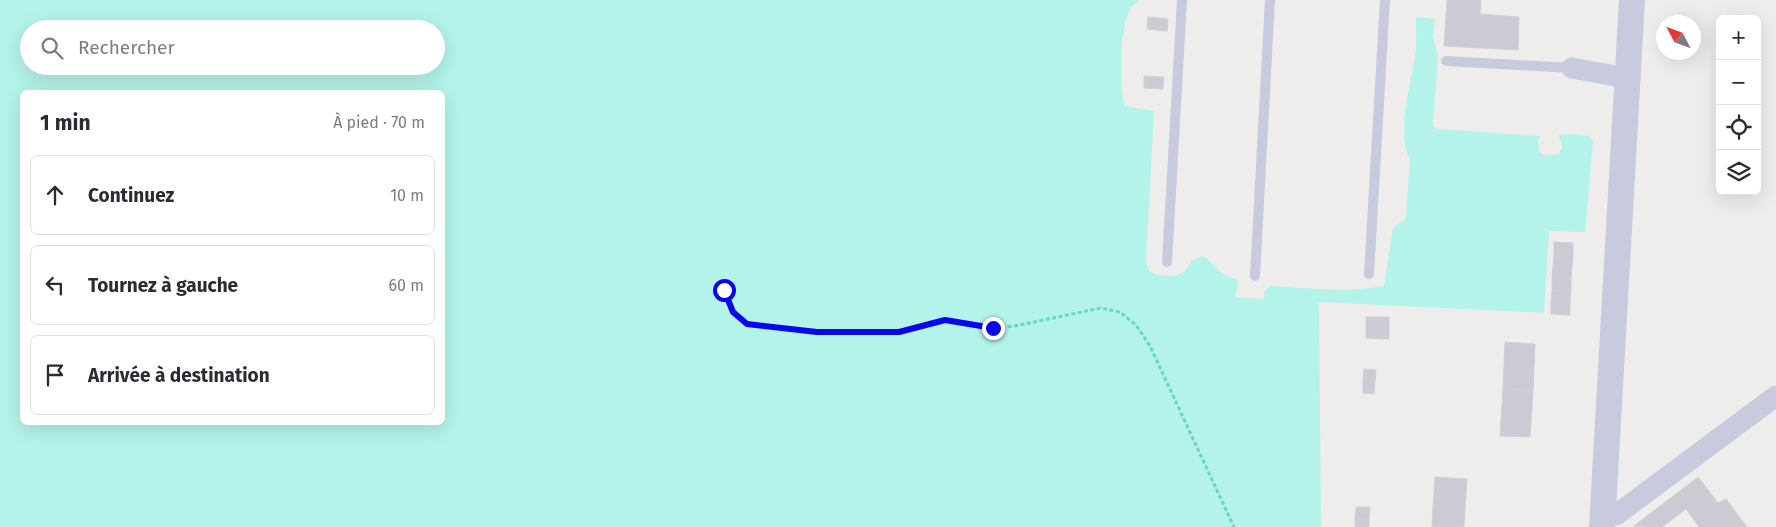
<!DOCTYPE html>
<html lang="fr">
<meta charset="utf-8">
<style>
:root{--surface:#fff;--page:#f7f7f7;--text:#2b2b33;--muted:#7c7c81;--line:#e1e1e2}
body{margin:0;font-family:"Fira Sans",sans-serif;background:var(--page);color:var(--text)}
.controls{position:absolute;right:15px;top:15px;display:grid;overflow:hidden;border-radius:8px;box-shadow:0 5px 20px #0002}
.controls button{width:45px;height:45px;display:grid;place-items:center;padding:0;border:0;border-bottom:1px solid var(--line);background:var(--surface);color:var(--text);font:25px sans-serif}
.compass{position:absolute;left:1656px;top:15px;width:45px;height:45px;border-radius:50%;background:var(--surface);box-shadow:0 5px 20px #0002;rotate:311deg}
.stop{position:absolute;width:15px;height:15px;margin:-11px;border:4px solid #0a06ee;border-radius:50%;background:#fff}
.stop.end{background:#0a06ee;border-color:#fff;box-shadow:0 1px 5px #0008}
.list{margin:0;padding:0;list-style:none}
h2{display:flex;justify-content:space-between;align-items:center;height:65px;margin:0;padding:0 20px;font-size:21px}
h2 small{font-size:16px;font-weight:400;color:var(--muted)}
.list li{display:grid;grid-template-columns:32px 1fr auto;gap:15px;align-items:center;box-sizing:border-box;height:80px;margin:0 10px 10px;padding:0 10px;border:1px solid var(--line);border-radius:8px}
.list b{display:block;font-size:19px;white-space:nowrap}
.list em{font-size:16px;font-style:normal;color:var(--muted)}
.icon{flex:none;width:28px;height:28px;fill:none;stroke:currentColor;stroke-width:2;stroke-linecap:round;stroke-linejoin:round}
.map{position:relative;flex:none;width:1776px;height:527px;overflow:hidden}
.search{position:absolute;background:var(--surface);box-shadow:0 5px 20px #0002;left:20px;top:20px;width:425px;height:55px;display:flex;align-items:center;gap:12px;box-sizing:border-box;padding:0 18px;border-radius:28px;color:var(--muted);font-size:19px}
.panel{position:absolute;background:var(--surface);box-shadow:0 5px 20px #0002;left:20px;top:90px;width:425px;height:335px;border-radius:8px}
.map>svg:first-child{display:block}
.green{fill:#b3f3e9;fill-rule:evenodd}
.building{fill:#cccbd4;stroke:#d0cfd8}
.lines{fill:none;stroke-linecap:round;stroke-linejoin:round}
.path{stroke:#68d4d0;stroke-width:3;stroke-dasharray:4 2.5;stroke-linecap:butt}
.service{stroke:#c8cade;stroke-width:10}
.minor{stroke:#c8cade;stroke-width:21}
.tertiary{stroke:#c8cade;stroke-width:26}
.route{stroke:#0a06ee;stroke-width:6}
</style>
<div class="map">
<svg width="1776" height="527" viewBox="0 0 1776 527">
<rect width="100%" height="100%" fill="#efedeb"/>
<path class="green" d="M0,0H1140C1137,2 1133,5 1131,8C1118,30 1120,82 1124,106L1154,111L1146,262L1149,271L1158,275L1176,276L1184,272L1191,262L1202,256C1218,264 1215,274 1237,279L1238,286L1235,297L1264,299L1265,290L1270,286C1307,288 1347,293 1384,286L1393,228L1406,218L1410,159C1396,136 1411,82 1415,56C1417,44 1416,30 1416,17L1435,19L1433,37L1438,58L1433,126L1437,129L1540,136L1538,141L1539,152L1543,155L1559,154L1562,148L1559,135L1569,134L1589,136L1593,141L1585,232L1549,231L1544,313L1319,302L1321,527H0ZM29,29H436V66H29ZM22,92H442V422H22Z"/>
<g class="building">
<path d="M1447,0H1481L1480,14L1519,17L1518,50L1444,46Z"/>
<path d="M1148,17L1168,19L1167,31L1147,29Z"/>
<path d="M1144,76L1164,77L1163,89L1144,88Z"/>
<path d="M1554,242L1573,243V255L1554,254Z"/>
<path d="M1554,254L1573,255L1572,267L1553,266Z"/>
<path d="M1553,266L1572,267L1571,279L1552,278Z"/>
<path d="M1552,278L1571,279V291L1552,290Z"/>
<path d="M1552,290L1571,291L1570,303L1551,302Z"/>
<path d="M1551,302L1570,303V315L1551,314Z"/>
<path d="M1366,317H1389V339L1366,338Z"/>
<path d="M1505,342L1535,344L1533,391L1503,389Z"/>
<path d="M1364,369L1376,370L1375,382L1363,381Z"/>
<path d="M1363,381L1375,382L1374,394L1363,393Z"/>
<path d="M1503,389L1533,391L1530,437L1500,436Z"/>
<path d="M1435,477L1467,479L1464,526L1432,524Z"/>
<path d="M1698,477L1718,503L1726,499L1747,527H1699L1686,509L1662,527L1634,526Z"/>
<path d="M1356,507H1370L1369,519H1355Z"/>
<rect x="1355" y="519" width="14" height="8"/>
<path d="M1432,524L1464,526V527H1432Z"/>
</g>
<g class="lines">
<path class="path" d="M724,290L733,312L747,324L817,332H899L945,320L993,328L1015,326L1101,308L1120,312L1136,325L1150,346L1234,527"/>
<g class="service">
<path d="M1446,61L1572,68"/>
<path d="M1167,262L1182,0"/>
<path d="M1369,274L1385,0"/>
<path d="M1255,276L1270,0"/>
</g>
<g class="minor">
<path d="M1572,68L1627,78"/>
<path d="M1603,516L1616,515L1776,396"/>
</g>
<path class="tertiary" d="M1602,527L1632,0"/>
</g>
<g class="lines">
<path class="route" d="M724,290L733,312L747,324L817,332H899L945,320L993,328"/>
</g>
</svg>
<div class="controls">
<button>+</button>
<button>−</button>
<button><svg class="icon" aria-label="locate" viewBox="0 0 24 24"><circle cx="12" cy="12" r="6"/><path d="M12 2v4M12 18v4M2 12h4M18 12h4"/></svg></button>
<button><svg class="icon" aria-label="layers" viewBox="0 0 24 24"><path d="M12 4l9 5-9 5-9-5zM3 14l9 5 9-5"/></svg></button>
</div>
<svg class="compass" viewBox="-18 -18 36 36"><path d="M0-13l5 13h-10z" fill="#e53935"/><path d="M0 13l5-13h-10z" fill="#7c7c81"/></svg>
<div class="stop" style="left:724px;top:290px"></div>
<div class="stop end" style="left:993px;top:328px"></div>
<div class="search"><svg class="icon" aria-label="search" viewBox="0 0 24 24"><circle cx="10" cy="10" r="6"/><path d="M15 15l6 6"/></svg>Rechercher</div>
<section class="panel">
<h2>1 min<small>À pied · 70 m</small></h2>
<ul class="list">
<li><svg class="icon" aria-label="ahead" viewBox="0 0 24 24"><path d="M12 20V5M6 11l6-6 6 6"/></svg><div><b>Continuez</b></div><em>10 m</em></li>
<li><svg class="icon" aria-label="left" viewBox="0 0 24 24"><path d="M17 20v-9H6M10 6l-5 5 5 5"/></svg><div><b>Tournez à gauche</b></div><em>60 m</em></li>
<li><svg class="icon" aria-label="arrive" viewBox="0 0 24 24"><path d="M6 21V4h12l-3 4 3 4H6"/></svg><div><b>Arrivée à destination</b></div></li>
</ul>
</section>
</div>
